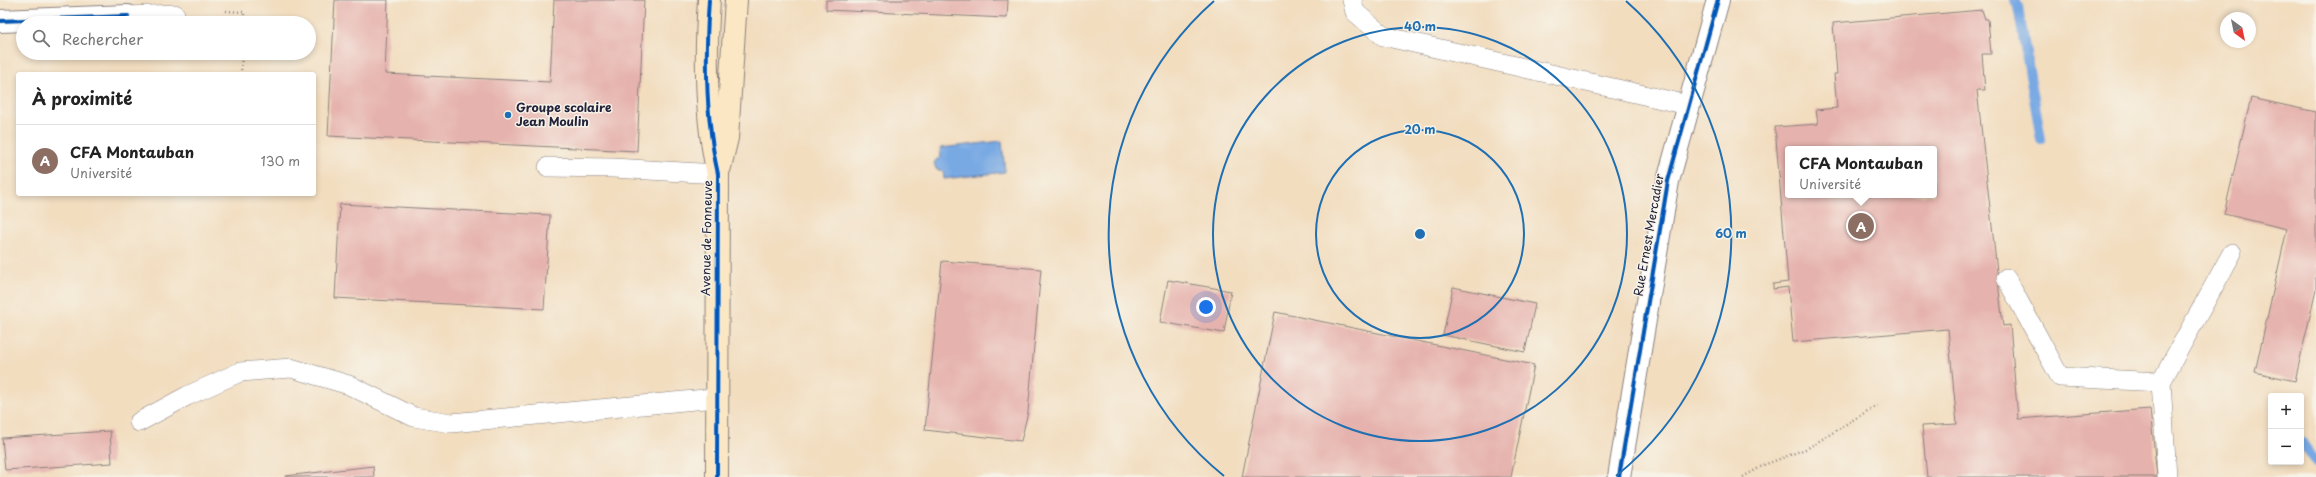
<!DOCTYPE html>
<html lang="fr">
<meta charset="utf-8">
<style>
:root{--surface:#fff;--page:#f2f2f2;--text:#222;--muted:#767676;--line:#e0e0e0;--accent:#0f766e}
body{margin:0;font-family:"Playpen Sans",sans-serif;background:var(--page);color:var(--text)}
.controls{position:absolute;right:12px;bottom:12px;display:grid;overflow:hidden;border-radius:4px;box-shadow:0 2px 6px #0003}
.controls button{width:36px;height:36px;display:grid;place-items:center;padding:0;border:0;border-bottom:1px solid var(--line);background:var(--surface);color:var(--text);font:20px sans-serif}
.compass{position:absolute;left:2220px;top:12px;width:36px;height:36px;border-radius:50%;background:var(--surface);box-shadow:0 2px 6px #0003;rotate:147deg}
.you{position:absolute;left:1206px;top:307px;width:14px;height:14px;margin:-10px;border:3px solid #fff;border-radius:50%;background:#1a73e8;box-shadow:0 0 0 6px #1a73e833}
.badge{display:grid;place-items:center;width:26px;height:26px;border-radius:50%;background:var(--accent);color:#fff;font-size:13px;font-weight:700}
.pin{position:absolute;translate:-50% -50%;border:2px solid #fff;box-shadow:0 1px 4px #0006}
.popup{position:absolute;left:1785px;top:146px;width:152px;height:52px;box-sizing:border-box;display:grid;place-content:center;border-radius:4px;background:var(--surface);filter:drop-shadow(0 1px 3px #0005);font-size:13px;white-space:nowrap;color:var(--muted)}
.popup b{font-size:15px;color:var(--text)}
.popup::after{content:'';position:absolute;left:50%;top:100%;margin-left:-8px;border:8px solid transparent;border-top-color:var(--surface)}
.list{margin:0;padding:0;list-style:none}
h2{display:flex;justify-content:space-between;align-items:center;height:52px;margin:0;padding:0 16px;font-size:17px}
h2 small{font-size:13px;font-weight:400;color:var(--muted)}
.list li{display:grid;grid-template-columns:26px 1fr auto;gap:12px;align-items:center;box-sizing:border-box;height:72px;padding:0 16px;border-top:1px solid var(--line)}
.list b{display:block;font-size:15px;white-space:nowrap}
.list p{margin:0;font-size:13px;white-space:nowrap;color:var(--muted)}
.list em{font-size:13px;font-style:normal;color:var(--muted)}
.icon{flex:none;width:22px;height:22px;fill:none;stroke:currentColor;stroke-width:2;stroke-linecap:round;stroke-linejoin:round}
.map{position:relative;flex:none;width:2316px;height:477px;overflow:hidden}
.search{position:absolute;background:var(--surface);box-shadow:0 2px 6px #0003;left:16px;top:16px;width:300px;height:44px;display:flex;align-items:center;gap:10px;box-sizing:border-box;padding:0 14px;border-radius:22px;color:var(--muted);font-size:15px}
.panel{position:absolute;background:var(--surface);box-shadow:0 2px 6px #0003;left:16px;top:72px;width:300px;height:124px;border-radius:4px}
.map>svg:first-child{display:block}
.water{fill:#78a9e3;stroke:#4d668f}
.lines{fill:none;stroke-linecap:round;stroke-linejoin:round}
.stream{stroke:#78a9e3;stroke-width:10}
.building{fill:#e6b2ad;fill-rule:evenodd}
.lane-casing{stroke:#8a807d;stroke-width:20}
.street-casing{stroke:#8a807d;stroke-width:24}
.secondary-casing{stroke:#8a807d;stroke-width:24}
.path{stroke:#8a807d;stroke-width:2.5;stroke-dasharray:1 3;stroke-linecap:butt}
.lane{stroke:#fff;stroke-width:19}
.street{stroke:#fff;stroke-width:22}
.secondary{stroke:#fbe7c3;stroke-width:22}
.cycleway-casing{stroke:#f7f3e8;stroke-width:6}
.cycleway{stroke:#0057b8;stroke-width:4}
.ring{fill:none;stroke:#1f6fb2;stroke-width:2}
.poi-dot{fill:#1f6fb2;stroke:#f7f3e8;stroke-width:1.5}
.labels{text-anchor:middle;stroke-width:3;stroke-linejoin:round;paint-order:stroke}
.poi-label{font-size:12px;font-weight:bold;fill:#22223b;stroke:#f7f3e8;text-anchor:start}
.street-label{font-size:12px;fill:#22223b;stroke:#f7f3e8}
.centre{fill:#1f6fb2;stroke:#f7f3e8;stroke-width:2}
.ring-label{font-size:12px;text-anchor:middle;font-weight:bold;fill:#1f6fb2;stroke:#f7f3e8;stroke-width:3;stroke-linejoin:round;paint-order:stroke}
</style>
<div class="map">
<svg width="2316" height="477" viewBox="0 0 2316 477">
<rect width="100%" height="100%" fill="#f7f3e8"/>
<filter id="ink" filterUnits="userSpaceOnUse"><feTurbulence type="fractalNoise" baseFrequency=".025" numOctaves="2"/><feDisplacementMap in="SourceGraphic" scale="8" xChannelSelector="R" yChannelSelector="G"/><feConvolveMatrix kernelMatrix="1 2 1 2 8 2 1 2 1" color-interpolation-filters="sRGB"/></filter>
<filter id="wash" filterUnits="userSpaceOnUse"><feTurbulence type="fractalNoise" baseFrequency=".012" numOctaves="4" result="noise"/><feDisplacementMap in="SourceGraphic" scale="16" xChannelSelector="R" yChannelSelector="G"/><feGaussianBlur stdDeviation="0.9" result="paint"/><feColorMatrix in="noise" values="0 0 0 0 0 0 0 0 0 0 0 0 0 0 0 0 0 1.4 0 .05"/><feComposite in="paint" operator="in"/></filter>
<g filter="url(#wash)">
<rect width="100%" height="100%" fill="#f2ddbf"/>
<path class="water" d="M1002,141L1005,172L944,179L943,171L936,169L934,163L936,160L941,157L940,148Z"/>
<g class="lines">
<g class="stream">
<path d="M2015,0L2018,7L2041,139"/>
<path d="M2301,441L2316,463"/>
</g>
</g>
<g id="blocks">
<g class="building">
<path d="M335,0H388L385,74L550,82L554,0H644L637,151L328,136Z"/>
<path d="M826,0H1008L1007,18L826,10Z"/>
<path d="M1982,10L1985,19H1988L1991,54H1982L1985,90H1977L2003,326L2010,325L2018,419L2150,409L2157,477H1927L1922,426L1957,424L1948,329L1793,342L1788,287L1773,289V284L1788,282L1775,127L1818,124L1816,110L1837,108L1834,74H1837L1833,23ZM1788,149H1934V195H1788Z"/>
<path d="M2251,98L2316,112V290L2295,381L2255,372L2287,229L2224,214Z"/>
<path d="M340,204L550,215L544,309L335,298Z"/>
<path d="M942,261L1041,269L1028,412L1021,441L925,430Z"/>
<path d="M1168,280L1231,291L1224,333L1160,322Z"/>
<path d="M1453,287L1535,304L1525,352L1443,335Z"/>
<path d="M1275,312L1534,365L1511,477H1242Z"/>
<path d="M110,431L112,463L5,470L2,438Z"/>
<path d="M373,466L374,477H285V476Z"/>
</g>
</g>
</g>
<g filter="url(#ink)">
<use href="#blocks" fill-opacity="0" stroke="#8a807d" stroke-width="1"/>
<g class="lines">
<g class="lane-casing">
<g id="lane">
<path d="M1352,0L1355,12L1383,36L1688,105"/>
<path d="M128,16L175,14"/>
<path d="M548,167L613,168L718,174"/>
<path d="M2006,278L2060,377L2161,382"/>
<path d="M139,422L187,396L240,372L291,368L349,385L414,417L451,423L716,398"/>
<path d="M2167,477L2161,382L2232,253"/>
</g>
</g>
<g class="street-casing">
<g id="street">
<path d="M0,21L128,16"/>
<path d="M1619,477L1668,181L1718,0"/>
</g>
</g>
<g class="secondary-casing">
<g id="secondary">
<path d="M709,0C705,58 705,117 718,174L717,477"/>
<path d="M720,167L727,138L736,0"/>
</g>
</g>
<g class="path">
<path d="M226,11L244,12V23"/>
<path d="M241,74L242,53"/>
<path d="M1743,477L1764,465L1808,448L1877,405"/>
</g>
<use href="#lane" class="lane"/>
<use href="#street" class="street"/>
<use href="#secondary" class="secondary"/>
<g class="cycleway-casing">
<g id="cycleway">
<path d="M709,0C705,58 705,117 718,174L717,477"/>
<path d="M0,21L128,16"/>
<path d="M1619,477L1668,181L1718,0"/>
</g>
</g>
<use href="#cycleway" class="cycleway"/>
</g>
</g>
<g class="ring">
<circle cx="1420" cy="234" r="104"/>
<circle cx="1420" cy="234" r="207"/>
<path d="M1224 476A311 311 0 0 1 1214 1M1626 1A311 311 0 0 1 1616 476"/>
</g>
<circle class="poi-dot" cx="508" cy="115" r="4"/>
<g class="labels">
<g class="poi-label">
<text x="516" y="112">Groupe scolaire<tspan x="516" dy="14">Jean Moulin</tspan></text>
</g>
<g class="street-label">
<text transform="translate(1649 235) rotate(-80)" y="4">Rue Ernest Mercadier</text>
<text transform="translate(707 238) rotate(-89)" y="4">Avenue de Fonneuve</text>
</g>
</g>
<circle cx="1420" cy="234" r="6" class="centre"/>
<g class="ring-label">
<text x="1420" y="31">40 m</text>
<text x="1420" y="134">20 m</text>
<text x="1731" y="238">60 m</text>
</g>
</svg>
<div class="controls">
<button>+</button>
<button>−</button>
</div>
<svg class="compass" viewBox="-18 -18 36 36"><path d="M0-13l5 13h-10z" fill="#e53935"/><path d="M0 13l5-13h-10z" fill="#767676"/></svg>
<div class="you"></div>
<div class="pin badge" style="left:1861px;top:226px;background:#8d6e63">A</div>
<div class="popup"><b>CFA Montauban</b>Université</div>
<div class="search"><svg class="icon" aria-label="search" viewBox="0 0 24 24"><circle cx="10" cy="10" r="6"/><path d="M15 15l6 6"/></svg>Rechercher</div>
<section class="panel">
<h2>À proximité<small></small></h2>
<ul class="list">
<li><span class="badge" style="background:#8d6e63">A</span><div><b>CFA Montauban</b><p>Université</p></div><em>130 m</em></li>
</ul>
</section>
</div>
